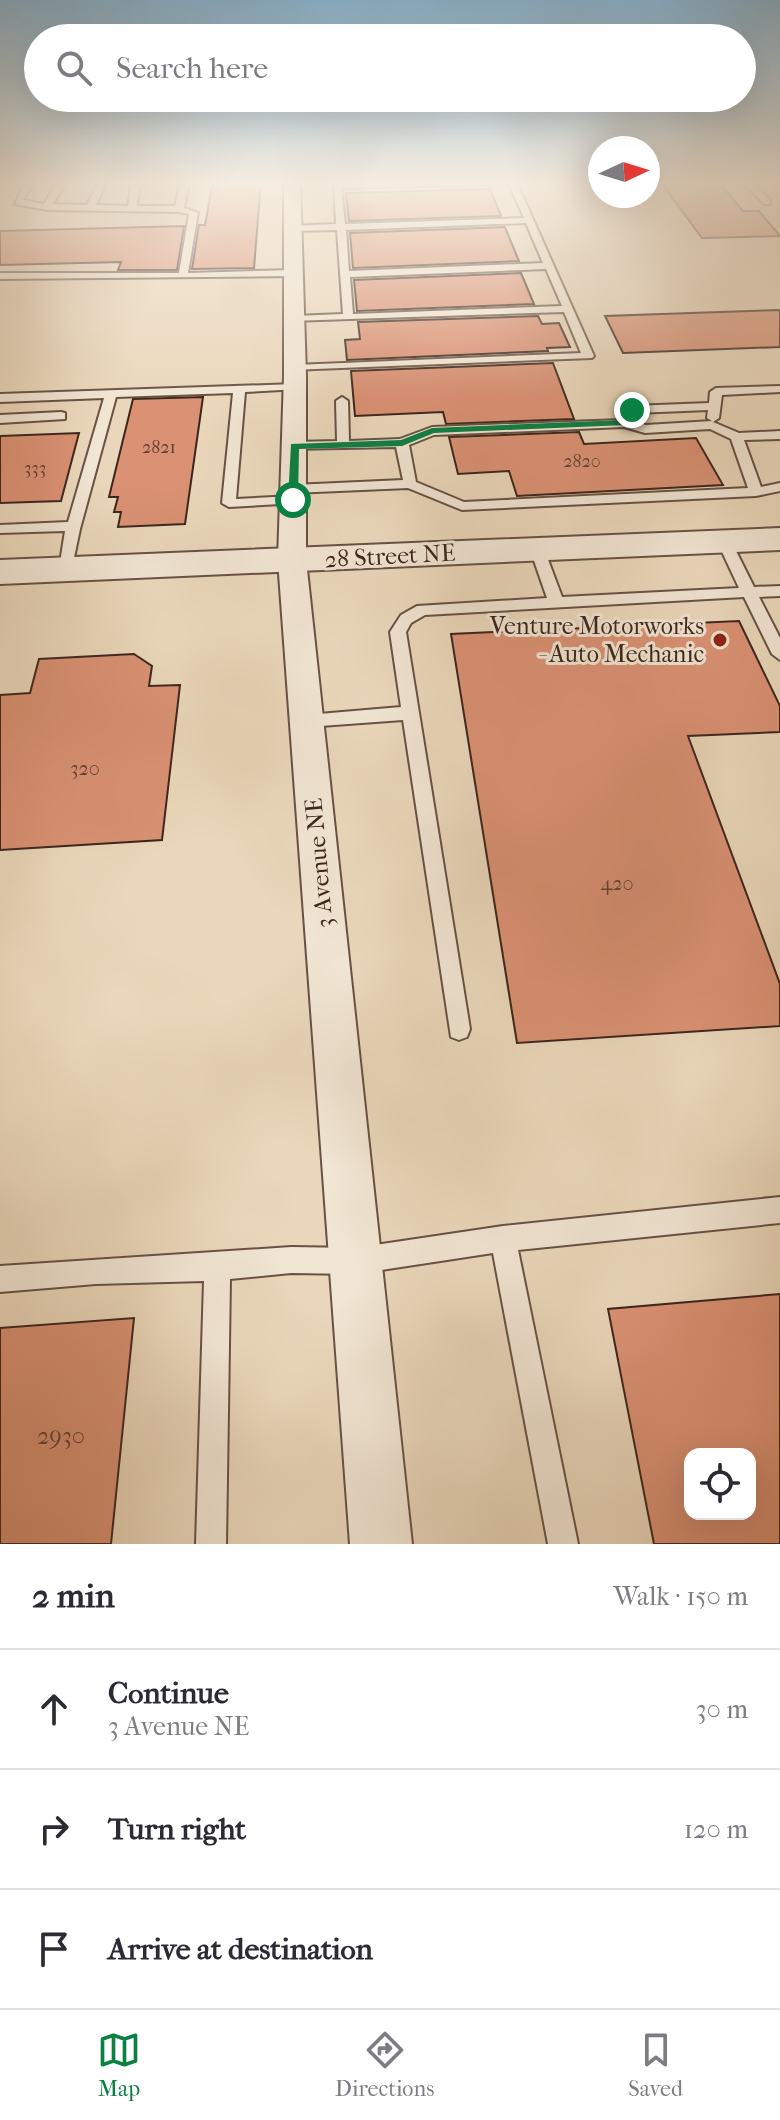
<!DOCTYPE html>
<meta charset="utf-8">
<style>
:root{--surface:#fff;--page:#f2f2f3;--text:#2b2b33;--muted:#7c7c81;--line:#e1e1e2;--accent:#0b8043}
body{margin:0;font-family:"IM FELL French Canon",serif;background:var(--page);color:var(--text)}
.controls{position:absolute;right:24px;bottom:24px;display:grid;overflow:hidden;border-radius:16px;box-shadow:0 8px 32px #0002}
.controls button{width:72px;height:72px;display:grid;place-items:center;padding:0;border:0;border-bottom:2px solid var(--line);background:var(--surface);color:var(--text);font:40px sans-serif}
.compass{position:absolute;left:588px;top:136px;width:72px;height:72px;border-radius:50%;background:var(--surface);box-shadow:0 8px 32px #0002;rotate:86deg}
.stop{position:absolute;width:24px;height:24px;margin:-18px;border:6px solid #0b8043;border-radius:50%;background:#fff}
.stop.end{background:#0b8043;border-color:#fff;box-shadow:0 2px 8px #0008}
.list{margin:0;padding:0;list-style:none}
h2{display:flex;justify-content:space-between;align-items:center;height:104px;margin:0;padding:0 32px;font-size:34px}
h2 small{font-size:26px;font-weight:400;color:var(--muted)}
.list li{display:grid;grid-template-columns:52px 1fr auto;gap:24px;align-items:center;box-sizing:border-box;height:120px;padding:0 32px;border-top:2px solid var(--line)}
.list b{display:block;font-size:30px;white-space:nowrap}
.list p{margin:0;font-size:26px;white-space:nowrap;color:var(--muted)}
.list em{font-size:26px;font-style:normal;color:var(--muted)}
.icon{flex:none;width:44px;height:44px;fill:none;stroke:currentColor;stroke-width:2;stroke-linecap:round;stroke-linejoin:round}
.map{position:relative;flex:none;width:780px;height:1544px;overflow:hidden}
.search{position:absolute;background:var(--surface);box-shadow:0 8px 32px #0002;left:24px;right:24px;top:24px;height:88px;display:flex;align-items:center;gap:20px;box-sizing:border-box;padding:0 28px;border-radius:44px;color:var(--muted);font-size:30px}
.sheet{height:464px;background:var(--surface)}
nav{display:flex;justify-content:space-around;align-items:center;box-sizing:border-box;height:112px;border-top:2px solid var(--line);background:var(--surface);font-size:22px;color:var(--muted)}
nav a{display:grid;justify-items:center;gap:4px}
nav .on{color:var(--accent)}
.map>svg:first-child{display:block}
.building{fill:#da9174;stroke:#3c261c;stroke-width:2;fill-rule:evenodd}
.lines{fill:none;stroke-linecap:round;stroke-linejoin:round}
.service-casing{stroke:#685244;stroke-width:4}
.minor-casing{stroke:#685244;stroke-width:4}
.tertiary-casing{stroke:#685244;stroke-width:4}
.service{fill:#f1e5d3;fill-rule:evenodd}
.minor{fill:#f1e5d3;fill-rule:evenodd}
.tertiary{fill:#f1e5d3;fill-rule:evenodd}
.route{fill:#0b8043}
.poi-dot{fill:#8f2418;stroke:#f1e5d3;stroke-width:3}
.labels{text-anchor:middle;stroke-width:6;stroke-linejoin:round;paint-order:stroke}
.far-number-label{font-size:18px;fill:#644132}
.number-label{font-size:20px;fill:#644132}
.street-label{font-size:24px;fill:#3c261c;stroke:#f1e5d3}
.poi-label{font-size:24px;fill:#3c261c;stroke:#f1e5d3;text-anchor:end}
.near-number-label{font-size:24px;fill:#644132}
</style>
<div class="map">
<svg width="780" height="1544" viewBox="0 0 780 1544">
<rect width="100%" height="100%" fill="#ead7bb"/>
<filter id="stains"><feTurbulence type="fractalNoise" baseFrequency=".0025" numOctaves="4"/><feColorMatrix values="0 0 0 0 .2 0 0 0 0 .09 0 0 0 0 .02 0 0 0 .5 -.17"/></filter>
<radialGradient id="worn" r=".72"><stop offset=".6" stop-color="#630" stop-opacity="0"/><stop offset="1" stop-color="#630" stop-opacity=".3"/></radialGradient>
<g class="building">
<path d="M213,181H261L254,268L192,269L199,225H205Z"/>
<path d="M719,183L743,211H759L780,236L702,238L662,184Z"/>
<path d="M490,189L501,216L349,221L346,193Z"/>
<path d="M184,226L177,270H118L121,262L0,265V231Z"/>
<path d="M505,227L519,261L353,268L350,233Z"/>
<path d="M521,273L534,304L357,311L354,280Z"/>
<path d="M780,310V347L623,353L605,316Z"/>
<path d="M538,316L542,324L559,323L570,347L547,348L548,351L347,360L345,340L360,339L358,322Z"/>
<path d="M553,363L574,419L446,424L443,412L355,416L351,371Z"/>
<path d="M203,397L185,524L118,527L121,512H114L118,497H109L133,399Z"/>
<path d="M579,432L584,444L696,438L723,485L517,496L509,471L458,474L449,437Z"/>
<path d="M79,433L61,501L0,503V436Z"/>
<path d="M739,621L780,706V732L688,736L780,984V1026L517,1043L451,634Z"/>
<path d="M134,654L152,666L149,686L180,685L162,840L0,850V695L30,693L39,659Z"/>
<path d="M780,1294V1544H654L608,1309ZM690,1454H750V1514H690Z"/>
<path d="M134,1318L111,1544H0V1328Z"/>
</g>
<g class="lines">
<g class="service-casing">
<g id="service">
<path d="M26,181H34L23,200L44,204L58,181H66L53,204L87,205L99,181H107L96,205L128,206L132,181H140L137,206H175L181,181H189L184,208L198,213L188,273L293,270L298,273L293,276L0,279V273H179L189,214L179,212L47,210L15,204Z"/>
<path d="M438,181H516L594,356L592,358L291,370L289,368L295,365L581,353L564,312L290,321L289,319L294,316L343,314L337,230L293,231L290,226L336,224L334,184ZM509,184L524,218L345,224L341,188ZM526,223L543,263L349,271L346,230ZM546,269L562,306L353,314L350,277Z"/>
<path d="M742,181H750L770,200V204H764Z"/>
<path d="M624,196H633L639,203L632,205Z"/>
<path d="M295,384L301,387L299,389L245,392L236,499L293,496L298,497V503L229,507L222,503L233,393L116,397L80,529L71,572L66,574L59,569L65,531L0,533V525L68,522L104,398L0,402V394Z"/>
<path d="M780,386V392L722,395L719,418L713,422L739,433L780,431V439L744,440L761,487L780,483V491L756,496L462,510L408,488L293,493L286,489L293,485L403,480L396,447L290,449L288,446L294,442L337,441L336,401L342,397L348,401L349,441L400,439L432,427L621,420L628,407L632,406L709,403L710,392L716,388ZM708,410L707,418L712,421L646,425L632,421L636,413ZM624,427L645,433L710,429L731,439L748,488L464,502L416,482L409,445L434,435Z"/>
<path d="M61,412L65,413V419L0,423V415Z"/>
<path d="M724,537L731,541L754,587L780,586V596L759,597L780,638V660L772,654L744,597L425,615L411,623L406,632L470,1029L467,1037L459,1040L451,1037L403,720L307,727L298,721L307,715L401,707L390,632L401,615L417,606L547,598L530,549L532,546H542L544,549L562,597L739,588L717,541Z"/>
<path d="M780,1197V1223L518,1250L578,1544H548L493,1253L355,1274L291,1273L230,1279L226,1544H196L204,1281L96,1284L0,1292V1266L291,1247L355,1248L503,1226Z"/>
</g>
</g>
<g class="minor-casing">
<g id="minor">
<path d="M284,181H300L306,376V560L412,1544H350L278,560L284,376Z"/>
<path d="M770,181H780V188Z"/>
</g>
</g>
<g class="tertiary-casing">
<path id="tertiary" d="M780,528V550L0,584V560Z"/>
</g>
<use href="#service" class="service"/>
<use href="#minor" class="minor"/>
<use href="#tertiary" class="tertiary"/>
</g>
<linearGradient id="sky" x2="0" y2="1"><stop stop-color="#89b6d4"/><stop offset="0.46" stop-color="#f6ede0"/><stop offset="1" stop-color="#f6ede0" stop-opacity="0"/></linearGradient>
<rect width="780" height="397" fill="url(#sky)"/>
<path class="route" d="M632,407L636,410L625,425L434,433L402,446L299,449L298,500L293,503L288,500L291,444L401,440L432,428L622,420Z"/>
<circle class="poi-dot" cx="720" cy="640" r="8"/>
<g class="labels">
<g class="far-number-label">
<text x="159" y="453">2821</text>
<text x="582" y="467">2820</text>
<text x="35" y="474">333</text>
</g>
<g class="number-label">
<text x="85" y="775">320</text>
<text x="617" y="890">420</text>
</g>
<g class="street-label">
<text transform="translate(390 556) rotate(-3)" y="8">28 Street NE</text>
<text transform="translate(319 863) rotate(-95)" y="8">3 Avenue NE</text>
</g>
<g class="poi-label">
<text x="704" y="634">Venture Motorworks<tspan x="704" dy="28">- Auto Mechanic</tspan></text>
</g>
<g class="near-number-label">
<text x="61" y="1444">2930</text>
</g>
</g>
<rect width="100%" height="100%" filter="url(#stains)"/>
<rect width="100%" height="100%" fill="url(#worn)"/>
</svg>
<div class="controls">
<button><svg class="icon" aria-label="locate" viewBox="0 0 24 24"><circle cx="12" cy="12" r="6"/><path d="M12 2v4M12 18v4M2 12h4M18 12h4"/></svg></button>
</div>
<svg class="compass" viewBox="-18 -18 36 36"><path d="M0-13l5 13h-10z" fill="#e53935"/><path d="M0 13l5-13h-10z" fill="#7c7c81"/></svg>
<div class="stop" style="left:293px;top:500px"></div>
<div class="stop end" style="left:632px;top:410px"></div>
<div class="search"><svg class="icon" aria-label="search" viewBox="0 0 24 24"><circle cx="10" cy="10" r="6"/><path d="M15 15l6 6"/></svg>Search here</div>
</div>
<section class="sheet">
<h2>2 min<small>Walk · 150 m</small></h2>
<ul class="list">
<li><svg class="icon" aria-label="ahead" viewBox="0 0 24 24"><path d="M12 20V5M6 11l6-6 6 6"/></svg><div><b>Continue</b><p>3 Avenue NE</p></div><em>30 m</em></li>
<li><svg class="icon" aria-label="right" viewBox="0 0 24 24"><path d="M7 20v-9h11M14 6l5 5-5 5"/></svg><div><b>Turn right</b></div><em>120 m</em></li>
<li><svg class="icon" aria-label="arrive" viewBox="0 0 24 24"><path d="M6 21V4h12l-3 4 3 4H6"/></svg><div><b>Arrive at destination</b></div></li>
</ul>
</section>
<nav>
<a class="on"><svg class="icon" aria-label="map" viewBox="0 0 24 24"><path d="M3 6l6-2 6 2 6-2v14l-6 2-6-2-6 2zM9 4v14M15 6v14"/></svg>Map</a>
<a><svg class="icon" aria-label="directions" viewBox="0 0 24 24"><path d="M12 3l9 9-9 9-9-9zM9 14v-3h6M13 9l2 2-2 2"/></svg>Directions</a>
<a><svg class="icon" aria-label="saved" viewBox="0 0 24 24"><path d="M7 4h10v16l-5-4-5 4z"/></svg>Saved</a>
</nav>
